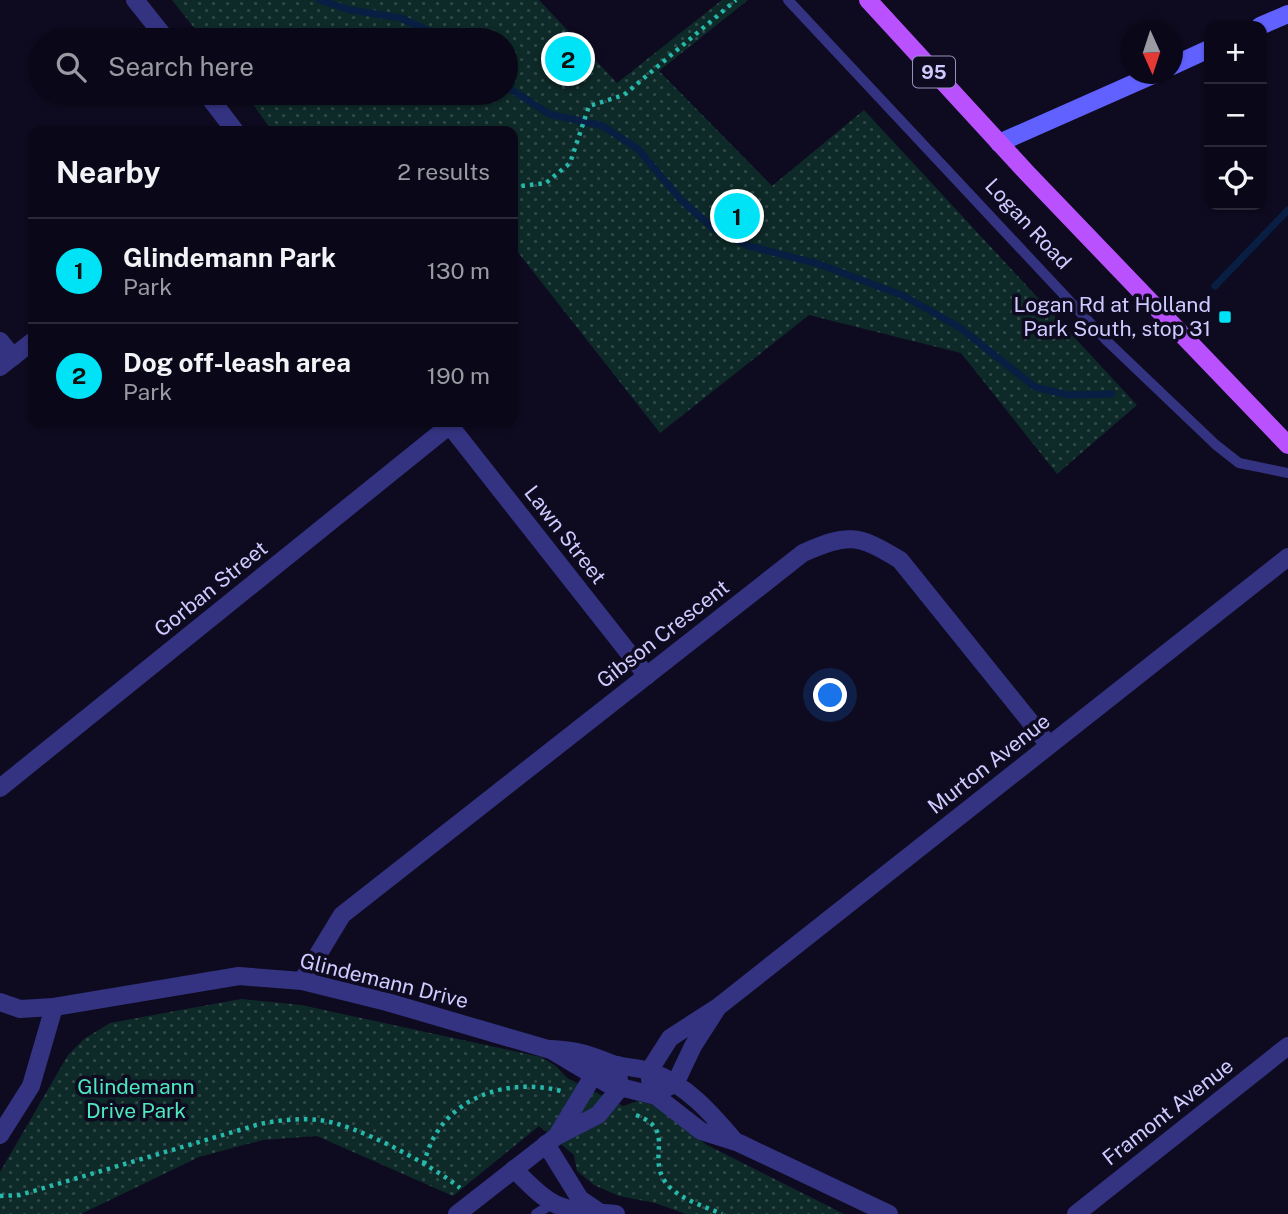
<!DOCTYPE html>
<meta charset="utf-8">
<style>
:root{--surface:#0a0818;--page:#131121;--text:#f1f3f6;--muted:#999aa2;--line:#2a2937;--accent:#00e2f5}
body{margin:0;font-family:"Public Sans",sans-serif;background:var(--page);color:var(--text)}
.controls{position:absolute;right:21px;top:21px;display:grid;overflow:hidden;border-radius:14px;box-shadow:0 2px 5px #0004}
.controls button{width:63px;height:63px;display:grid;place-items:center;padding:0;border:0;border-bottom:2px solid var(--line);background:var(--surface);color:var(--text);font:35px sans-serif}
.compass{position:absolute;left:1120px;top:21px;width:63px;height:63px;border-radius:50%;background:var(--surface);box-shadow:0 2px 5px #0004;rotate:177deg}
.you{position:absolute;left:831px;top:696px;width:24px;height:24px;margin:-18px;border:5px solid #fff;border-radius:50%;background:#1a73e8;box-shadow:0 0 0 10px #1a73e833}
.badge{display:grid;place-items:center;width:46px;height:46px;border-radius:50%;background:var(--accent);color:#111;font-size:23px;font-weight:700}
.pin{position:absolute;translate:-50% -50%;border:4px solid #fff;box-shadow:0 2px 7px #0006}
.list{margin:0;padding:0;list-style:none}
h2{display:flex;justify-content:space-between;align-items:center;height:91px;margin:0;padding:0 28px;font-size:30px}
h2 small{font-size:23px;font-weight:400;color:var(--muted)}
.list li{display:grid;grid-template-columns:46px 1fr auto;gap:21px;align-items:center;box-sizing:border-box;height:105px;padding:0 28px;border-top:2px solid var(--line)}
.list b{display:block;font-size:26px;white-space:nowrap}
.list p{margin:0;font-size:23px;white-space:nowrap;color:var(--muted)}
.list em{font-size:23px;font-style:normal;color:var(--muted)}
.icon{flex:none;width:38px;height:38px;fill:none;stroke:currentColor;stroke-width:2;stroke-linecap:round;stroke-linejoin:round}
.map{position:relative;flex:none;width:1288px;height:1214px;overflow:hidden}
.search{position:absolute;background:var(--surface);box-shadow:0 2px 5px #0004;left:28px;top:28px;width:490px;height:77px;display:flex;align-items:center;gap:18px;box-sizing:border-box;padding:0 24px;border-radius:38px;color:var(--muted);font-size:26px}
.panel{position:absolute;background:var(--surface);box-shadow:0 2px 5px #0004;left:28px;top:126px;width:490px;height:301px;border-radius:14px}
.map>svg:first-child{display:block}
.park{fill:url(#park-dots)}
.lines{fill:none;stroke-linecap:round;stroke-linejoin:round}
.stream{stroke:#081e42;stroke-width:7}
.path{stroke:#25b8ab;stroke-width:4.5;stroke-dasharray:3.5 5;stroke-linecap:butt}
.lane{stroke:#343382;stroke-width:10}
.street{stroke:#343382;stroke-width:18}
.secondary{stroke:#6161ff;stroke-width:18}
.primary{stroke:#ba51ff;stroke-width:18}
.poi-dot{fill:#00e2f5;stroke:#0e0b20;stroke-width:2.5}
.labels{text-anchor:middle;stroke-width:7;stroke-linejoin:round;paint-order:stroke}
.shield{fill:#0e0b20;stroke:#9591bc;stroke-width:2}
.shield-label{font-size:19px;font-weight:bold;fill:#cfcaff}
.street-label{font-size:21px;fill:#cfcaff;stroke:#0e0b20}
.poi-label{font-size:21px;fill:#cfcaff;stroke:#0e0b20;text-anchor:end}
.park-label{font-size:21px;fill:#4ee6bd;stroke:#0e0b20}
</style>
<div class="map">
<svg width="1288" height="1214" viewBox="0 0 1288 1214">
<defs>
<pattern id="park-dots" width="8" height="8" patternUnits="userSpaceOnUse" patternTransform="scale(1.75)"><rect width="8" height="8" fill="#0e2a28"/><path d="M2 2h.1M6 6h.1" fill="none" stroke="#304848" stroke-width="1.8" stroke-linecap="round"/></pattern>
</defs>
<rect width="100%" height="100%" fill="#0e0b20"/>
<g class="park">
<path d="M172,0H539L617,83L722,0H748L659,71L772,186L864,110L1137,405L1057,474L961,353L809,315L660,433L513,246V131H272L245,93H506V40H204Z"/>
<path d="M241,999L301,1005L541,1057L556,1066L567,1078L623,1106L638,1101L654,1105L707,1145L844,1214H686L655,1203L619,1196L594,1185L577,1171L574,1155L539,1126L453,1196L317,1136L263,1140L199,1157L81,1214H0V1172L68,1055L84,1039L110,1023Z"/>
</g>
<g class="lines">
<g class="stream">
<path d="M320,0L350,10L401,18L448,40"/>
<path d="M506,86L549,114L603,126L638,149L681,200L714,229L749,246L819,264L904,296L959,327L1035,387L1068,395L1112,394"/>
<path d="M1215,286L1288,210"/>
</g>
<g class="path">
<path d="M513,187L546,183L570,163L589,106L624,95L736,0"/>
<path d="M636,1115C676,1130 648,1154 664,1180C675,1198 704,1206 722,1214"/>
<path d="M424,1164C438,1100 504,1076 561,1091"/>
<path d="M0,1196L20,1195L260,1124C279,1120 300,1118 319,1120C356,1124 432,1165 460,1188"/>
</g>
<g class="lane">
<path d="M788,0L1108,342L1216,445L1239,463L1288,473"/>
<path d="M536,1214L552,1204"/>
</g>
<g class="street">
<path d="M135,0L167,40"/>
<path d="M206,93L235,131"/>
<path d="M0,341L13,357"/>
<path d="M0,367L33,341"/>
<path d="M447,422L647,676"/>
<path d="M0,788L450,425"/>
<path d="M302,981L342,915L803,553C849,533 857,534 900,560L1049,745"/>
<path d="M0,1002L20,1009L54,1007L239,976L302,981L387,1002L551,1050L608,1084L656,1096L701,1131L739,1143L889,1214"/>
<path d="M718,1007L693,1046L675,1084L652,1094L649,1071L670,1038L718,1007L1288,557"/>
<path d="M551,1049C580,1051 587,1054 613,1064C625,1068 639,1067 651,1072C686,1084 711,1113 734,1140"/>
<path d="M0,1135L31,1086L54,1007"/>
<path d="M546,1144L580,1199L599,1212"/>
<path d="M514,1169C556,1212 558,1209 616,1214"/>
<path d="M457,1214L557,1136L598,1115L620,1088L617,1065L593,1076L557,1136"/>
<path d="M1076,1214L1288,1046"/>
</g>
<g class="secondary">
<path d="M1260,26L1288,14"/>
<path d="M1172,66L1209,49"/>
<path d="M999,143L1155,74"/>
</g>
<path class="primary" d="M868,0L1027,173L1288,445"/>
</g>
<rect class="poi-dot" x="1218" y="310" width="14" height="14" rx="3.5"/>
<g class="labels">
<rect class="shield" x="913" y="56.5" width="42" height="31" rx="5"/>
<g class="shield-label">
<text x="934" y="79">95</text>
</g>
<g class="street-label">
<text transform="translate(1028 224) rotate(47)" y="7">Logan Road</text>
<text transform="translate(565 535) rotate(52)" y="7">Lawn Street</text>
<text transform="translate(211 589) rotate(-39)" y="7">Gorban Street</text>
<text transform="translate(663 634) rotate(-38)" y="7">Gibson Crescent</text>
<text transform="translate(989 764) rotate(-38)" y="7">Murton Avenue</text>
<text transform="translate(384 981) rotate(14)" y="7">Glindemann Drive</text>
<text transform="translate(1168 1112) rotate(-38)" y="7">Framont Avenue</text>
</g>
<g class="poi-label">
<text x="1211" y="312">Logan Rd at Holland<tspan x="1211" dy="24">Park South, stop 31</tspan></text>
</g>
<g class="park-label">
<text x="136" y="1094">Glindemann<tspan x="136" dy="24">Drive Park</tspan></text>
</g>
</g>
</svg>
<div class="controls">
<button>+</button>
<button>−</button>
<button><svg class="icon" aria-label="locate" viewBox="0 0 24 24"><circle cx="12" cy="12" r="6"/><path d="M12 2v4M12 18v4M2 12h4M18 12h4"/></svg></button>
</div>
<svg class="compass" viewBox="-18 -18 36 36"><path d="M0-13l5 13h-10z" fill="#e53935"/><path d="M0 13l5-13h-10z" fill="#999aa2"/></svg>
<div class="you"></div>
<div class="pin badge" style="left:737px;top:216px">1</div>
<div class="pin badge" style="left:568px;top:59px">2</div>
<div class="search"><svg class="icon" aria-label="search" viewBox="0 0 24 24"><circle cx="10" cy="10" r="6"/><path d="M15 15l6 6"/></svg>Search here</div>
<section class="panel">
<h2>Nearby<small>2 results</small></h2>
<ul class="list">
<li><span class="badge">1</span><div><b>Glindemann Park</b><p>Park</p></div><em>130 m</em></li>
<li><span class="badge">2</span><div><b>Dog off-leash area</b><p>Park</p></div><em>190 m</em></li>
</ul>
</section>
</div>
